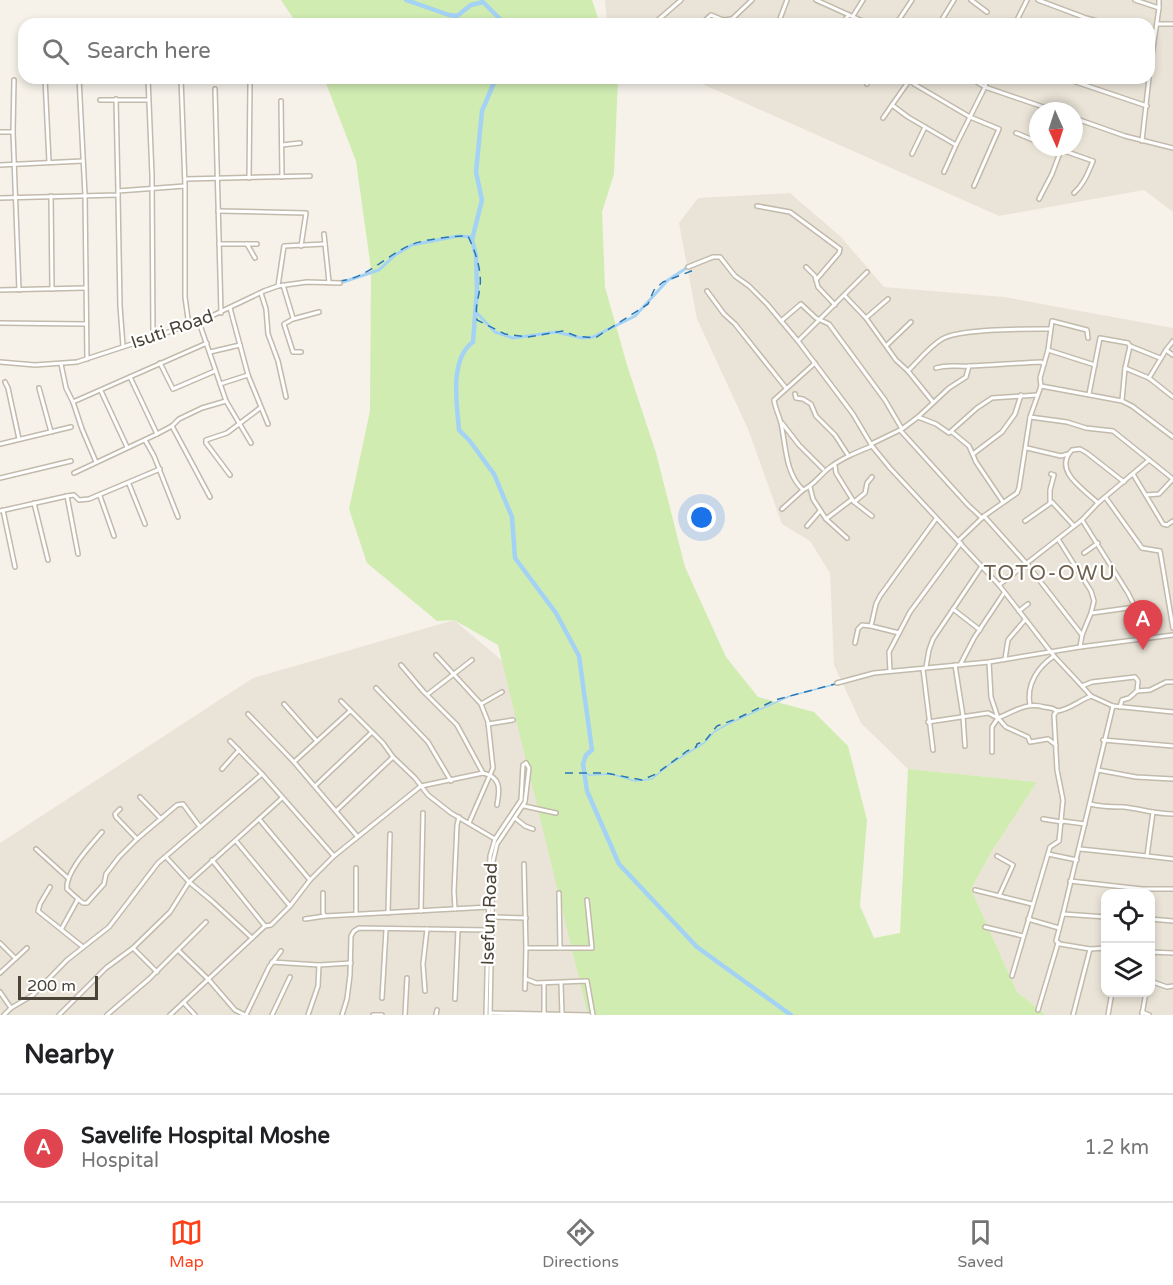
<!DOCTYPE html>
<style>
:root{--surface:#fff;--page:#f2f2f2;--text:#202124;--muted:#757577;--line:#e0e0e0;--accent:#ff3f17}
body{margin:0;font-family:"Varela Round",sans-serif;background:var(--page);color:var(--text)}
.controls{position:absolute;right:18px;bottom:18px;display:grid;overflow:hidden;border-radius:12px;box-shadow:0 3px 9px #0003}
.controls button{width:54px;height:54px;display:grid;place-items:center;padding:0;border:0;border-bottom:2px solid var(--line);background:var(--surface);color:var(--text);font:30px sans-serif}
.compass{position:absolute;left:1029px;top:102px;width:54px;height:54px;border-radius:50%;background:var(--surface);box-shadow:0 3px 9px #0003;rotate:177deg}
.scale{position:absolute;left:18px;bottom:15px;width:80px;box-sizing:border-box;padding-left:6px;border:3px solid #4a4337;border-top:0;font-size:16px;line-height:21px;white-space:nowrap;color:#4a4337;-webkit-text-stroke:4px #fff;paint-order:stroke}
.you{position:absolute;left:702px;top:518px;width:21px;height:21px;margin:-15px;border:4px solid #fff;border-radius:50%;background:#1a73e8;box-shadow:0 0 0 9px #1a73e833}
.badge{display:grid;place-items:center;width:39px;height:39px;border-radius:50%;background:var(--accent);color:#fff;font-size:20px;font-weight:700}
.pin{position:absolute;translate:-50% -50px;filter:drop-shadow(0 2px 3px #0008)}
.pin::after{content:'';position:absolute;top:32px;width:21px;height:18px;background:inherit;clip-path:polygon(0 0,100% 0,50% 100%)}
.list{margin:0;padding:0;list-style:none}
h2{display:flex;justify-content:space-between;align-items:center;height:78px;margin:0;padding:0 24px;font-size:26px}
h2 small{font-size:20px;font-weight:400;color:var(--muted)}
.list li{display:grid;grid-template-columns:39px 1fr auto;gap:18px;align-items:center;box-sizing:border-box;height:108px;padding:0 24px;border-top:2px solid var(--line)}
.list b{display:block;font-size:22px;white-space:nowrap}
.list p{margin:0;font-size:20px;white-space:nowrap;color:var(--muted)}
.list em{font-size:20px;font-style:normal;color:var(--muted)}
.icon{flex:none;width:33px;height:33px;fill:none;stroke:currentColor;stroke-width:2;stroke-linecap:round;stroke-linejoin:round}
.map{position:relative;flex:none;width:1173px;height:1015px;overflow:hidden}
.search{position:absolute;background:var(--surface);box-shadow:0 3px 9px #0003;left:18px;right:18px;top:18px;height:66px;display:flex;align-items:center;gap:15px;box-sizing:border-box;padding:0 21px;border-radius:18px;color:var(--muted);font-size:22px}
.sheet{height:186px;background:var(--surface)}
nav{display:flex;justify-content:space-around;align-items:center;box-sizing:border-box;height:84px;border-top:2px solid var(--line);background:var(--surface);font-size:16px;color:var(--muted)}
nav a{display:grid;justify-items:center;gap:3px}
nav .on{color:var(--accent)}
.map>svg:first-child{display:block}
.residential{fill:#eae4d8;fill-rule:evenodd}
.green{fill:#d0ecb1}
.lines{fill:none;stroke-linecap:round;stroke-linejoin:round}
.stream{stroke:#a4d2f5;stroke-width:1.5}
.canal{stroke:#a4d2f5;stroke-width:3}
.river{stroke:#a4d2f5;stroke-width:4.5}
.ferry{stroke:#2877b4;stroke-width:1.5;stroke-dasharray:8 6;stroke-linecap:butt}
.minor-casing{stroke:#c2baab;stroke-width:6}
.minor{stroke:#fff;stroke-width:3}
.labels{text-anchor:middle;stroke-width:4.5;stroke-linejoin:round;paint-order:stroke}
.street-label{font-size:18px;fill:#4a4337;stroke:#fff}
.quarter-label{font-size:21px;letter-spacing:1.5px;fill:#6e614e;stroke:#fff}
</style>
<div class="map">
<svg width="1173" height="1015" viewBox="0 0 1173 1015">
<rect width="100%" height="100%" fill="#f6f2ea"/>
<g class="residential">
<path d="M605,0H1173V212L1144,190L999,216L689,78H1149V24H607ZM1038,111H1074V147H1038Z"/>
<path d="M790,193L841,237L884,287L1004,297L1173,328V1015H1046L1017,992L971,889L992,851L1037,782L908,769L861,723L834,665L830,573L810,541L782,524L748,429L697,319L679,223L698,198ZM1106,894H1150V992H1106Z"/>
<path d="M454,620L570,718L623,1015H0V843L253,678Z"/>
</g>
<g class="green">
<path d="M281,0H592L600,24H297Z"/>
<path d="M324,78H618L614,174L602,212L605,287L627,365L656,453L685,567L726,657L758,697L814,712L848,746L867,820L860,906L874,938L900,933L908,769L1037,782L992,851L971,889L1017,992L1046,1015H588L498,645L454,620L437,621L367,563L349,509L370,411L371,269L356,161Z"/>
</g>
<g class="lines">
<path class="stream" d="M585,773L590,775L611,774L635,781L652,779L670,764L704,743L714,732L728,724L790,696L836,684"/>
<g class="canal">
<path d="M340,283L379,270L395,255L412,245L458,236L473,237"/>
<path d="M475,311L495,332L513,338L556,332L582,338L593,337L635,316L668,280L688,267"/>
</g>
<g class="river">
<path d="M406,0L449,15L457,16L471,5L483,2L500,19L502,24"/>
<path d="M496,78L482,111L476,172L482,200L472,240L476,255L477,290L473,342C449,359 457,405 459,430L469,440L494,474L512,517L515,558L556,613L579,656L592,750L586,755L583,764L587,791L619,864L697,947L791,1015"/>
</g>
<g class="ferry">
<path d="M339,281C367,279 387,254 413,244C427,239 453,236 468,236C475,251 482,270 480,287C478,302 475,304 477,320L505,334L528,337L563,331L576,336L595,338L648,304L654,290L663,282L694,270"/>
<path d="M565,773H606L642,780L656,774L687,751L696,747L697,744L705,741L717,726L736,719L775,700L835,684"/>
</g>
<g class="minor-casing">
<g id="minor">
<path d="M816,0L869,24"/>
<path d="M971,0L987,12"/>
<path d="M1038,0L1086,18L1108,24"/>
<path d="M1135,0L1159,8"/>
<path d="M853,16L863,0"/>
<path d="M658,20L681,0"/>
<path d="M780,20L788,24"/>
<path d="M941,21L947,24"/>
<path d="M701,24L711,15L723,20L732,19"/>
<path d="M731,24L732,19L752,0"/>
<path d="M778,24L787,0"/>
<path d="M841,24L849,15"/>
<path d="M896,24L912,0"/>
<path d="M936,24L941,21L954,0"/>
<path d="M1015,24L1027,0"/>
<path d="M1157,24H1173"/>
<path d="M1149,76L1159,8V0"/>
<path d="M45,78L49,162"/>
<path d="M79,78L85,195L87,359"/>
<path d="M148,78L152,175L153,337"/>
<path d="M181,78L185,186V297L189,326"/>
<path d="M911,78L892,105L908,117L956,145L985,87L987,78"/>
<path d="M970,78L985,87L1055,111"/>
<path d="M1064,78L1147,106"/>
<path d="M910,79L914,84L970,117L999,129L974,186"/>
<path d="M14,80L13,132L19,290"/>
<path d="M867,84L870,78"/>
<path d="M215,89L221,313"/>
<path d="M116,99L118,191"/>
<path d="M100,100H148"/>
<path d="M281,101L282,177"/>
<path d="M883,118L892,105"/>
<path d="M1074,118L1125,136L1173,148"/>
<path d="M0,132H13"/>
<path d="M1016,133L1038,142"/>
<path d="M1142,141L1149,78"/>
<path d="M282,145L300,143"/>
<path d="M1053,147L1093,161C1088,173 1084,184 1074,193"/>
<path d="M912,154L925,127"/>
<path d="M0,165L83,161"/>
<path d="M944,172L956,145"/>
<path d="M249,178L250,85"/>
<path d="M186,179L310,176"/>
<path d="M118,195L120,306L123,346"/>
<path d="M51,196L52,289"/>
<path d="M0,198L118,195V191L185,186"/>
<path d="M1039,199L1052,174L1061,150"/>
<path d="M757,206L790,212L840,249L839,253L816,280"/>
<path d="M218,211L306,213L301,246"/>
<path d="M324,234L329,282"/>
<path d="M219,244H257"/>
<path d="M247,244L255,258"/>
<path d="M688,267L713,257H720L735,276L749,286L767,304L798,341L853,414L872,446L890,468L999,585L1054,656L1082,686L1091,696L1113,706L1173,712"/>
<path d="M806,267L815,276L818,287L835,305"/>
<path d="M283,285L293,318"/>
<path d="M278,286L284,246L325,244"/>
<path d="M0,290L85,288"/>
<path d="M707,291L724,314L735,324L786,388"/>
<path d="M261,293L266,309L268,334L278,361L286,397"/>
<path d="M845,296L866,318L888,299"/>
<path d="M230,308L248,375L268,424"/>
<path d="M866,318L896,360L908,371L933,402"/>
<path d="M781,321L801,304L816,318L829,324L885,400L902,429"/>
<path d="M199,322L226,401L251,443"/>
<path d="M0,323L85,324"/>
<path d="M1088,338L1087,330L1052,321L1048,350L1095,365"/>
<path d="M798,341L867,272"/>
<path d="M887,345L911,322"/>
<path d="M1166,350L1173,341"/>
<path d="M210,352L240,345"/>
<path d="M301,352H293L284,324L293,319L319,312"/>
<path d="M0,362L35,365L77,362L199,322L264,291L278,286L307,282L340,283"/>
<path d="M160,363L173,389L215,371"/>
<path d="M61,364L66,388L73,402L82,429L96,462"/>
<path d="M936,368C949,364 957,367 969,366C993,365 1017,363 1041,362L1044,364L1048,350"/>
<path d="M1125,368L1130,346"/>
<path d="M908,371C919,360 929,347 942,339C960,328 1027,329 1050,329"/>
<path d="M130,377L157,434"/>
<path d="M1149,378L1166,350L1173,355"/>
<path d="M5,382L8,388L19,439"/>
<path d="M220,384L248,375"/>
<path d="M1041,386L1122,401L1132,406L1173,437"/>
<path d="M39,388L51,432"/>
<path d="M101,391L127,447"/>
<path d="M795,394L796,398L803,399L811,404L816,416L835,435L848,455"/>
<path d="M1089,394L1100,338L1128,343L1130,346L1160,358"/>
<path d="M1122,400L1125,368L1149,378L1173,397"/>
<path d="M73,402L207,343"/>
<path d="M918,417L936,424L949,433L977,408L992,398L1037,395"/>
<path d="M1030,417L1067,422L1086,428L1113,431L1173,479"/>
<path d="M782,423L799,445L823,469"/>
<path d="M172,426L210,497"/>
<path d="M900,430L968,505L982,518"/>
<path d="M952,432L969,446L976,462L1003,502"/>
<path d="M145,440L154,456L178,517"/>
<path d="M0,444L71,427"/>
<path d="M871,444L902,429L918,417L949,388L966,377L969,366"/>
<path d="M1027,448L1061,456L1068,454"/>
<path d="M973,454L1002,432L1015,414L1021,395"/>
<path d="M835,466L836,473L854,502L865,493L867,483L872,477"/>
<path d="M74,473L157,434L172,426L179,419L202,408L226,401"/>
<path d="M1133,474L1163,524L1167,525L1173,521"/>
<path d="M230,475L206,443V440L227,433L260,408"/>
<path d="M0,478L71,461"/>
<path d="M129,484L145,524"/>
<path d="M810,487L813,499L826,519L851,500"/>
<path d="M803,490C814,485 819,476 829,468C842,458 857,452 872,446"/>
<path d="M1146,495L1159,494L1173,479"/>
<path d="M67,496L78,554"/>
<path d="M100,496L114,536"/>
<path d="M1106,498L1142,548L1160,551L1173,628"/>
<path d="M854,502L872,516"/>
<path d="M1050,502V490L1054,475L1051,474"/>
<path d="M34,503L48,560"/>
<path d="M1098,503L1149,460"/>
<path d="M782,509L803,490C785,473 786,446 781,423C779,415 775,408 774,400L815,363"/>
<path d="M3,510L15,567"/>
<path d="M0,511L67,496L74,495L79,500L89,499L160,469"/>
<path d="M984,516L1026,563L1082,635"/>
<path d="M826,519L847,538"/>
<path d="M1082,520L1128,593L1135,607L1141,639"/>
<path d="M1025,521L1052,502L1074,526"/>
<path d="M807,526L820,511"/>
<path d="M1058,539L1091,591L1094,601L1091,613L1082,635L1080,647"/>
<path d="M958,541L984,516L1017,493L1019,488L1030,417L1041,386L1040,378L1044,364"/>
<path d="M1084,553L1098,543"/>
<path d="M999,585L1082,520L1098,503C1085,490 1052,471 1072,450L1080,449L1087,453L1124,482"/>
<path d="M953,609L980,630"/>
<path d="M1019,611L1028,604"/>
<path d="M1092,613L1135,607"/>
<path d="M899,633L871,626L876,604L880,596L936,519"/>
<path d="M855,643L858,629L862,625L871,626"/>
<path d="M436,655L481,704L488,722L493,768L469,823"/>
<path d="M1005,659L1008,640L1025,620"/>
<path d="M989,662L991,697L998,718L992,727V752"/>
<path d="M401,665L423,691L457,725L483,773C501,777 500,789 497,805"/>
<path d="M955,665L963,716L965,746"/>
<path d="M960,665L974,638L1004,593"/>
<path d="M926,667L929,650L933,639L982,566"/>
<path d="M923,669L933,750"/>
<path d="M890,671L889,652L910,612L961,543"/>
<path d="M837,683L874,673L989,662L1080,647L1173,635"/>
<path d="M1082,686L1092,682L1135,677L1138,681L1137,691"/>
<path d="M376,688L428,742L451,781"/>
<path d="M428,694L472,660"/>
<path d="M341,701L383,743L393,757L415,778L428,795L451,813L495,839"/>
<path d="M284,704L316,740"/>
<path d="M481,704L502,692"/>
<path d="M1030,705C1026,684 1038,667 1054,656"/>
<path d="M1120,707L1122,700L1129,698L1137,691L1150,690L1166,682H1173"/>
<path d="M248,714L294,762L357,836"/>
<path d="M998,718C1015,711 1026,702 1044,707C1049,708 1052,707 1057,711"/>
<path d="M928,722L988,713L998,718L1006,727L1028,737L1030,742L1048,739L1056,745"/>
<path d="M488,724L513,720"/>
<path d="M1103,740L1173,746"/>
<path d="M230,741L262,774L334,856"/>
<path d="M294,762L350,711"/>
<path d="M222,769L239,750"/>
<path d="M1098,770L1136,777L1173,779"/>
<path d="M315,786L371,733"/>
<path d="M140,797L161,819"/>
<path d="M282,798L259,819L310,880"/>
<path d="M1090,804C1101,807 1112,807 1124,807C1141,809 1156,814 1173,814"/>
<path d="M524,806L556,813"/>
<path d="M120,809L115,814L116,817L137,839"/>
<path d="M336,811L393,757"/>
<path d="M1153,812L1147,856L1173,859"/>
<path d="M515,818L525,826L533,829"/>
<path d="M1043,819L1062,822"/>
<path d="M1062,821L1085,824"/>
<path d="M236,841L290,906"/>
<path d="M36,849L68,878"/>
<path d="M1080,849L1147,856"/>
<path d="M1048,854L1077,860"/>
<path d="M997,856L1013,865L999,896"/>
<path d="M166,857L189,882L212,901L252,938"/>
<path d="M212,860L265,926"/>
<path d="M524,864L526,948L525,989"/>
<path d="M356,868V914"/>
<path d="M1070,881L1142,889H1173"/>
<path d="M50,887L40,904L38,911L83,947"/>
<path d="M975,890L1032,904"/>
<path d="M323,893V913L325,916"/>
<path d="M559,893L560,947"/>
<path d="M78,899L67,889C65,872 91,845 102,832"/>
<path d="M455,909L454,891L457,825L459,817"/>
<path d="M421,911L423,813"/>
<path d="M388,913L390,834"/>
<path d="M1063,914L1113,706"/>
<path d="M493,917L526,918"/>
<path d="M1106,917L1063,914L1056,941L1060,944L1090,949L1106,948"/>
<path d="M305,919L325,916L489,907"/>
<path d="M1028,919L1059,928"/>
<path d="M1150,919L1173,921"/>
<path d="M985,927L1023,936"/>
<path d="M62,928L78,899L83,903H87L104,884L106,874L119,857L137,839L177,805L183,804L200,827"/>
<path d="M0,943L15,958"/>
<path d="M133,948L170,912L189,882L259,819"/>
<path d="M526,948H592L587,900"/>
<path d="M179,951L209,980L235,1010L245,1015"/>
<path d="M1150,952L1173,953"/>
<path d="M272,962L319,965L351,963"/>
<path d="M1150,966L1153,952"/>
<path d="M0,973L27,948"/>
<path d="M1012,976L1050,847L1059,841L1063,800L1057,770L1054,715L1057,711C1069,710 1080,700 1091,696"/>
<path d="M526,979L536,983L587,981L593,1015"/>
<path d="M1150,981L1167,987L1173,986"/>
<path d="M561,983L562,1014"/>
<path d="M425,991L423,964L427,929"/>
<path d="M0,992L11,1008"/>
<path d="M382,998L386,930"/>
<path d="M455,999L458,930"/>
<path d="M184,1003L195,1015"/>
<path d="M1038,1010L1058,943"/>
<path d="M1142,1012L1149,1015"/>
<path d="M491,1013L589,1015"/>
<path d="M544,1014V983"/>
<path d="M4,1015L11,1008L33,995L67,960L109,927L158,863L262,774"/>
<path d="M59,1015L106,968L133,948L157,972"/>
<path d="M107,1015L149,979L206,922"/>
<path d="M170,1015L265,926L271,925L290,906L310,880L334,856L421,786L483,773"/>
<path d="M246,1015L269,967L281,951"/>
<path d="M272,1015L290,977"/>
<path d="M308,1015L318,986L319,965"/>
<path d="M342,1015L347,999L350,975L351,936L354,931L359,928L488,930"/>
<path d="M373,1015H382"/>
<path d="M405,1015L407,978"/>
<path d="M436,1015L437,1010"/>
<path d="M486,1015L490,856L495,839L521,800L523,765L526,763"/>
<path d="M490,1015L493,861L497,844L525,802L529,768L526,763"/>
<path d="M1073,1015L1090,949"/>
<path d="M1108,1015L1112,992"/>
<path d="M1142,1015L1146,992"/>
</g>
</g>
<use href="#minor" class="minor"/>
</g>
<g class="labels">
<g class="street-label">
<text transform="translate(172 329) rotate(-19)" y="6">Isuti Road</text>
<text transform="translate(489 914) rotate(-88)" y="6">Isefun Road</text>
</g>
<g class="quarter-label">
<text x="1050" y="580">TOTO-OWU</text>
</g>
</g>
</svg>
<div class="controls">
<button><svg class="icon" aria-label="locate" viewBox="0 0 24 24"><circle cx="12" cy="12" r="6"/><path d="M12 2v4M12 18v4M2 12h4M18 12h4"/></svg></button>
<button><svg class="icon" aria-label="layers" viewBox="0 0 24 24"><path d="M12 4l9 5-9 5-9-5zM3 14l9 5 9-5"/></svg></button>
</div>
<svg class="compass" viewBox="-18 -18 36 36"><path d="M0-13l5 13h-10z" fill="#e53935"/><path d="M0 13l5-13h-10z" fill="#757577"/></svg>
<div class="scale">200 m</div>
<div class="you"></div>
<div class="pin badge" style="left:1143px;top:650px;background:#e0444e">A</div>
<div class="search"><svg class="icon" aria-label="search" viewBox="0 0 24 24"><circle cx="10" cy="10" r="6"/><path d="M15 15l6 6"/></svg>Search here</div>
</div>
<section class="sheet">
<h2>Nearby<small></small></h2>
<ul class="list">
<li><span class="badge" style="background:#e0444e">A</span><div><b>Savelife Hospital Moshe</b><p>Hospital</p></div><em>1.2 km</em></li>
</ul>
</section>
<nav>
<a class="on"><svg class="icon" aria-label="map" viewBox="0 0 24 24"><path d="M3 6l6-2 6 2 6-2v14l-6 2-6-2-6 2zM9 4v14M15 6v14"/></svg>Map</a>
<a><svg class="icon" aria-label="directions" viewBox="0 0 24 24"><path d="M12 3l9 9-9 9-9-9zM9 14v-3h6M13 9l2 2-2 2"/></svg>Directions</a>
<a><svg class="icon" aria-label="saved" viewBox="0 0 24 24"><path d="M7 4h10v16l-5-4-5 4z"/></svg>Saved</a>
</nav>
